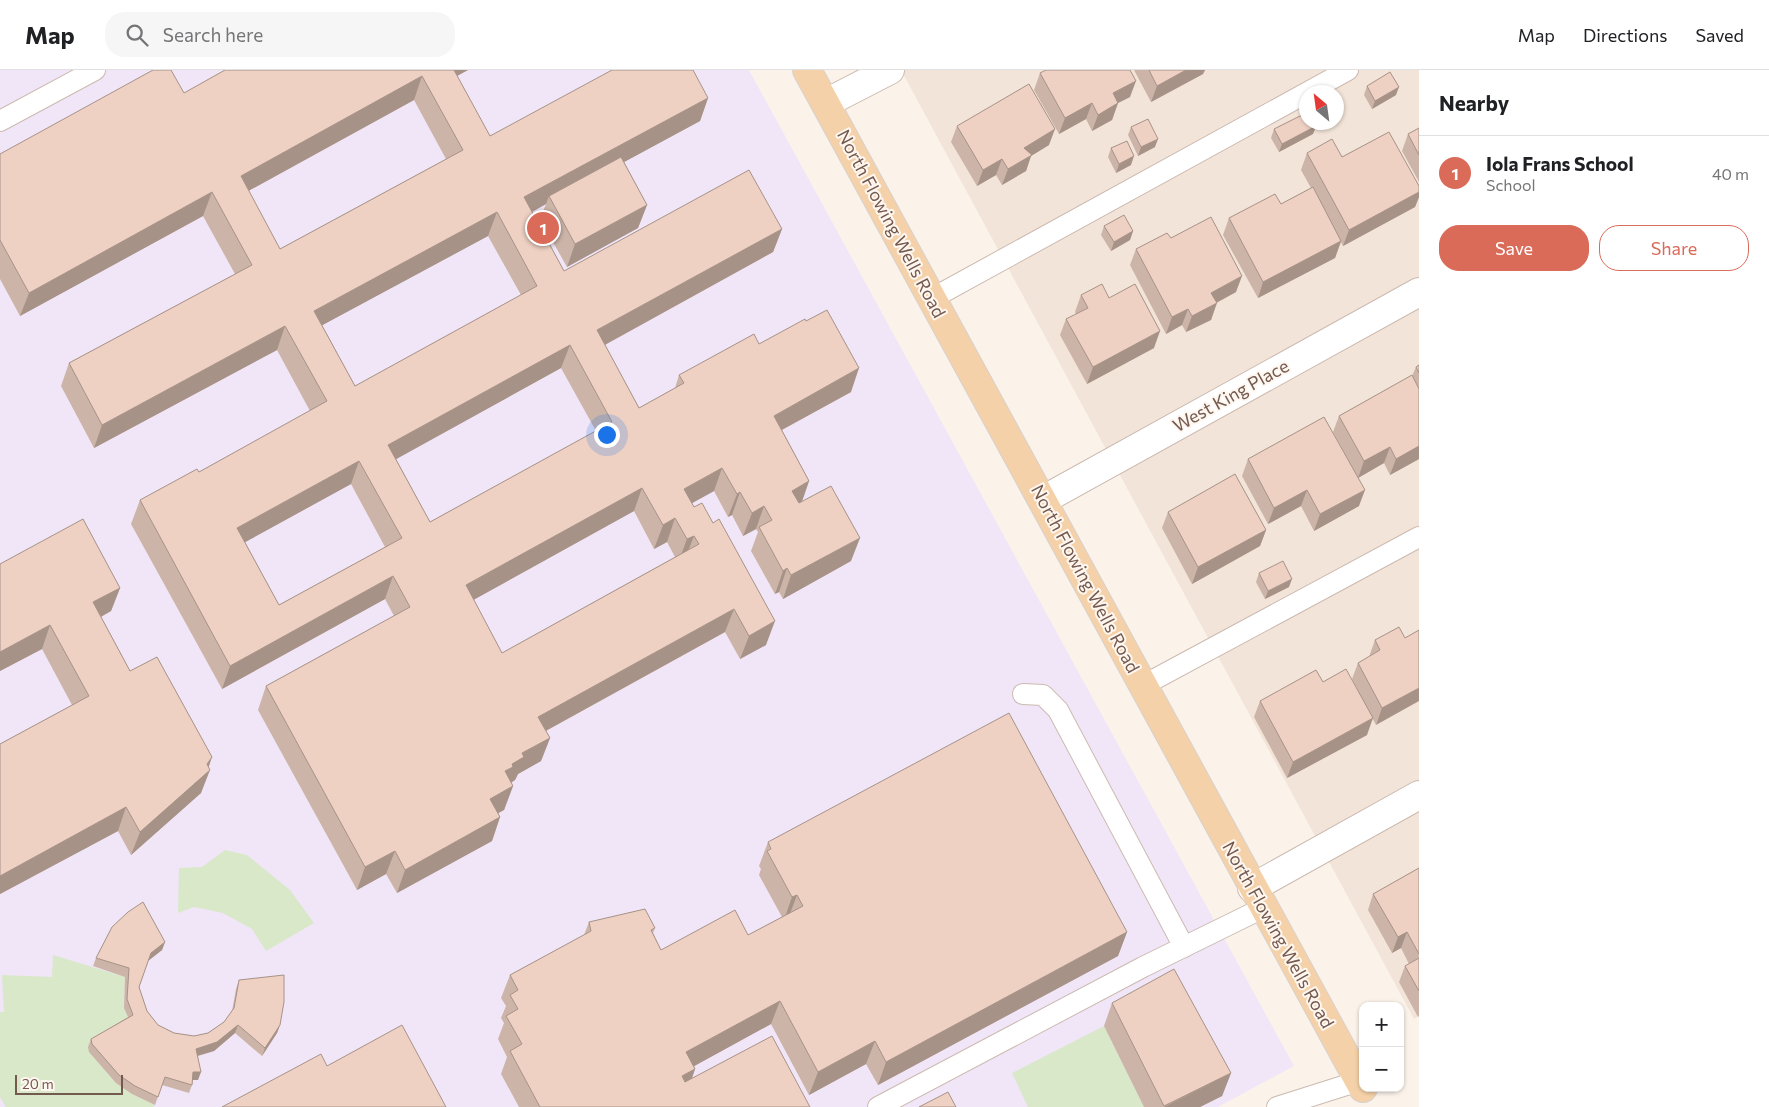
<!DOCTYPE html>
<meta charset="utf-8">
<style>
:root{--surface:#fff;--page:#f6f6f6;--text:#202124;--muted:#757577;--line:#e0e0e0;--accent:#da6b59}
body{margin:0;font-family:Commissioner,sans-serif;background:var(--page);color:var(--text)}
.controls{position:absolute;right:15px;bottom:15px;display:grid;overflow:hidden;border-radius:10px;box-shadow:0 1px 4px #0004}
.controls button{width:45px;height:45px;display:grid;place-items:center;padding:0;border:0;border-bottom:1px solid var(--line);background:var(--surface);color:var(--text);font:25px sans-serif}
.compass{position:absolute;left:1299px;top:15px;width:45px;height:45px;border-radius:50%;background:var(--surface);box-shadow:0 1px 4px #0004;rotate:331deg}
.scale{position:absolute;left:15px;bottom:12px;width:108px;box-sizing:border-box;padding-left:5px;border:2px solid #74594f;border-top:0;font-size:14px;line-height:18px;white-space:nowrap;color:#74594f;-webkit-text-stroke:4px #fef7f0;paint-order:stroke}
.you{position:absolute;left:606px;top:364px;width:18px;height:18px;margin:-12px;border:4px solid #fff;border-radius:50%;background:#1a73e8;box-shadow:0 0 0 8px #1a73e833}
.badge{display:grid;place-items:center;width:32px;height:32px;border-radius:50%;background:var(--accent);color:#fff;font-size:16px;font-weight:700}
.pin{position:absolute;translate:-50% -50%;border:2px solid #fff;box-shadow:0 1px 5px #0006}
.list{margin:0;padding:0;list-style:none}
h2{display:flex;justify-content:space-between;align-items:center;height:65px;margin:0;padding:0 20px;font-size:21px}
h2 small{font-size:16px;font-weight:400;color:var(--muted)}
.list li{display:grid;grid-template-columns:32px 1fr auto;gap:15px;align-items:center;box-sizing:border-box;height:75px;padding:0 20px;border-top:1px solid var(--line)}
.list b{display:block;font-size:19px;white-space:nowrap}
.list p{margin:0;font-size:16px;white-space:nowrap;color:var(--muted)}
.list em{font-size:16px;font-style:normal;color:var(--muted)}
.actions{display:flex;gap:10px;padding:15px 20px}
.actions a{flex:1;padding:11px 0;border:1px solid var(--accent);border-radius:20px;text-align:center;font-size:18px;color:var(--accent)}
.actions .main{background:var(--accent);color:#fff}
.icon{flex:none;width:28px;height:28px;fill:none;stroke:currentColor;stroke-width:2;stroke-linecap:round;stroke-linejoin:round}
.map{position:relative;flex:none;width:1419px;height:1037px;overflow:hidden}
header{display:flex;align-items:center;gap:30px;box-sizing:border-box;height:70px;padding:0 25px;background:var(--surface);border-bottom:1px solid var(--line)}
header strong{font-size:24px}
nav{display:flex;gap:28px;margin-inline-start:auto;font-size:18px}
.search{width:350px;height:45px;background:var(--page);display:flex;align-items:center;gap:12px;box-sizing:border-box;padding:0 18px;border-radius:20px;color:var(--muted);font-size:19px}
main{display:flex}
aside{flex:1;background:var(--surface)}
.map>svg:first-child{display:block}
.residential{fill:#f2e4d8;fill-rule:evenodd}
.education{fill:#f0e6f8}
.green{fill:#d8e8c9}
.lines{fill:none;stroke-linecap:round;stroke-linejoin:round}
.lane-casing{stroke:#ccbab0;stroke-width:22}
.street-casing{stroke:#ccbab0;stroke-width:30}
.primary-casing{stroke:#d8d1ce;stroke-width:30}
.lane{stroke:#fff;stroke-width:20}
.street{stroke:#fff;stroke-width:28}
.primary{stroke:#f4d1a8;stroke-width:28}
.wall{fill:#cdb4a8;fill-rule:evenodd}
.shaded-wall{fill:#a79288}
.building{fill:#eed1c3;stroke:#a79288;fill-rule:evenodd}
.labels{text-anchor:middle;stroke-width:4;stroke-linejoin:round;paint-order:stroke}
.street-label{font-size:18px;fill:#74594f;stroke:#fef7f0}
</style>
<header>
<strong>Map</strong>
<div class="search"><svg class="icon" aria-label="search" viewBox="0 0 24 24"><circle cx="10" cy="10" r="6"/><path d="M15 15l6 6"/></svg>Search here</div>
<nav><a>Map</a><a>Directions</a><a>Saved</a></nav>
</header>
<main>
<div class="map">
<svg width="1419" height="1037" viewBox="0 0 1419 1037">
<rect width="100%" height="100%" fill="#fbf3ea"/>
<path class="residential" d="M901,0H1419V946L1414,949ZM1306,22H1336V52H1306Z"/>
<path class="education" d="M0,0H749L1294,996L1218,1037H0Z"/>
<g class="green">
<path d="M225,780L247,785L290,820L314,853L266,881L252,859L223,843L194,837L178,843L179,798L202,797Z"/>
<path d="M53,885L125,907L124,937L130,953L132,1024L155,1035L153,1037H6L0,1027V942H4L2,905L52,907Z"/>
<path d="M1104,956L1144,1037H1028L1012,1003Z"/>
</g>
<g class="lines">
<g class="lane-casing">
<g id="lane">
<path d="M0,51L95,0"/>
<path d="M931,229L1348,0"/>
<path d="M1142,616L1419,467"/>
<path d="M1023,624L1043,625L1058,640L1184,877"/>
<path d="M878,1037L1143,897L1263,838"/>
<path d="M1277,1037L1359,1011"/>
</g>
</g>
<g class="street-casing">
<g id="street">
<path d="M826,33L890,0"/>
<path d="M1043,430L1419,222"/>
<path d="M1252,818L1419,725"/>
</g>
</g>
<g class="primary-casing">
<path id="primary" d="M807,0L1363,1018"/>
</g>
<use href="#lane" class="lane"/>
<use href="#street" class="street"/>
<use href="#primary" class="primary"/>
</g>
<g class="wall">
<path d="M225,0H468L457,6L490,66L708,28L700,51L624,92L647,135L638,158L567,197L540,149L546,134L532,142L564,201L782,159L773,182L605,275L639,338L675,318L679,305L759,274L851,322L782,360L809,411L802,432L851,491L783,529L779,522L775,524L751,481L758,462L756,459L743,466L732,445L728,447L714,421L692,433L766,575L740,589L725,562L546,661L550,668L541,691L518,704L515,710L511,713L513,716L504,740L498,743L500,747L492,771L397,823L386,804L357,820L258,640L266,616L394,546L385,529L222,619L131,454L140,430L199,402L310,341L277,280L94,378L61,316L69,293L235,204L203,146L20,246L0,209V84L184,23ZM414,30L446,89L280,179L248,121ZM488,166L521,225L355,316L322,255ZM561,298L596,361L430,452L396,389ZM351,414L385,477L279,535L245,472ZM634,441L654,479L667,472L675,487L502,583L473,530Z"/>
<path d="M1134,0H1205L1203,4L1151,32Z"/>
<path d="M1040,3L1130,27L1118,33L1112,50L1092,61L1086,49L1059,64L1034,20Z"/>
<path d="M1367,16L1396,25L1372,39L1364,25Z"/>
<path d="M957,56L1049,75L1031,86L1026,101L1002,115L996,105L977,116L951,72Z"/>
<path d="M1316,56L1313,64L1279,82L1271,68L1274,59Z"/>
<path d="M1131,57L1155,77L1138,86L1128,65Z"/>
<path d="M1419,58V112L1402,81L1408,64Z"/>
<path d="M1111,78L1131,95L1116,103L1108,87Z"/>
<path d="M1307,83L1342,87L1419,116V127L1415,137L1343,176L1341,172L1335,188L1258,228L1223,165L1229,148L1281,134L1311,118L1301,100Z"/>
<path d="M1104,156L1133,161L1130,170L1111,181L1101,165Z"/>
<path d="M1171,168L1236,222L1216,233L1211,250L1186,262L1182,255L1166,264L1130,195L1136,179Z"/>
<path d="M1081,225L1109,228L1154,278L1087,314L1060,265L1066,249L1076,244L1075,242Z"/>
<path d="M1419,295V389L1390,405L1384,393L1358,408L1333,362L1339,346L1412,306L1416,297Z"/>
<path d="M1248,389L1359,436L1314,461L1301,436L1268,454L1242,406Z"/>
<path d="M1168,442L1266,460L1260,476L1192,514L1162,458Z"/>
<path d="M0,494L120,518L111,541L101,547L130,601L208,697L201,723L131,785L118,761L0,824V674L72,635L42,579L0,601Z"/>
<path d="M1259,503L1289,517L1265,529L1256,512Z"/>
<path d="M1419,560L1376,655L1352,609L1358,593L1369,587L1375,570L1405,568Z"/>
<path d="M1323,612L1367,665L1287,708L1254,647L1260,631Z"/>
<path d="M768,772L1127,862L1118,886L878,1015L866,994L809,1025L771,954L694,996L695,999L692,1009L810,1037H519L501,1004L507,987L498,969L504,953L501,948L506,936L501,928L510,905L584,865L589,852L655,858L653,863L661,880L748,865L782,847L759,805L761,799L759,796Z"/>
<path d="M1419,798V946L1418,947L1399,912L1405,896L1409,894L1401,878L1392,883L1368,840L1373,824Z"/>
<path d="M165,872L162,880L148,891L139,917L147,941L158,955L174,963L194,966L208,963L224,952L232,941L236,919L239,910L280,955L277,963L262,986L235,963L214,981L198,986V1010H193L192,1015L189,1023L162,1015L155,1035L132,1024L116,1013L89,982L88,977L91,969L128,947L124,938L125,907L93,896L96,888Z"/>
<path d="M1112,933L1231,1003L1222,1026L1200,1037H1144L1104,956Z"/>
</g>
<g class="shaded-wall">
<path d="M446,0H468L440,15Z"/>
<path d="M1186,0H1205L1203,4L1151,32L1157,16Z"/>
<path d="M422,6L414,30L232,130L241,106Z"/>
<path d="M1136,11L1130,27L1118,33L1112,50L1092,61L1098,45L1113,23Z"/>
<path d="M1399,17L1396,25L1372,39L1375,31Z"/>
<path d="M708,28L700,51L552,131L549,126L546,134L515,151L524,127Z"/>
<path d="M1092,33L1086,49L1059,64L1065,48Z"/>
<path d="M1316,56L1313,64L1279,82L1282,74Z"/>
<path d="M1055,59L1049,75L1031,86L1026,101L1002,115L1008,99L1024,78Z"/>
<path d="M1158,69L1155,77L1138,86L1141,77Z"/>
<path d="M1134,86L1131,95L1116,103L1119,94Z"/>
<path d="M1002,89L996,105L977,116L983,100Z"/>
<path d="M212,122L203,146L20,246L29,223Z"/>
<path d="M1419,122V127L1415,137L1343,176L1349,160Z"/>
<path d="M647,135L638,158L567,197L575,174Z"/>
<path d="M497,142L488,166L306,264L314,241Z"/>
<path d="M782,159L773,182L588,284L597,260Z"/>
<path d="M1133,161L1130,170L1111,181L1114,172Z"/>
<path d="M1341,171L1335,188L1258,228L1263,212Z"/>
<path d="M1242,206L1236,222L1205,239L1211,223Z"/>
<path d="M1217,233L1211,250L1186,262L1192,246Z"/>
<path d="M1188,239L1182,255L1166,264L1172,247Z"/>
<path d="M285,256L277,280L94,378L102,355Z"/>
<path d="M1160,261L1154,278L1087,314L1093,297Z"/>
<path d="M570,275L561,298L380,398L388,375Z"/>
<path d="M859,298L851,322L765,369L774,346Z"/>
<path d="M1419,376V389L1390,405L1396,389Z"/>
<path d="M1390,377L1384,393L1358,408L1364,391Z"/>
<path d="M359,391L351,414L229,481L237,458Z"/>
<path d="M722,398L714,421L676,442L684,419Z"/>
<path d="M809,411L801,434L783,444L792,421Z"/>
<path d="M642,418L634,441L457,539L466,515Z"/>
<path d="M1307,420L1301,436L1268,454L1274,438Z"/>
<path d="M1365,420L1359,436L1314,461L1320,444Z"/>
<path d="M740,422L732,445L728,447L737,424Z"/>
<path d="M764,436L756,459L743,466L752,443Z"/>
<path d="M675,448L667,472L654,479L663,455Z"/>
<path d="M1266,460L1260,476L1192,514L1198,497Z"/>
<path d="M694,466L685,489L678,493L687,469Z"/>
<path d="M860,468L851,491L783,529L791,505Z"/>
<path d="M787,498L779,522L775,524L783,501Z"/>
<path d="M393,506L385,529L222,619L230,596Z"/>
<path d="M1292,509L1289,517L1265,529L1268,521Z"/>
<path d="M120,518L111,541L84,556L93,532Z"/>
<path d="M734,539L725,562L529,670L538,647Z"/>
<path d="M775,551L766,575L740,589L749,566Z"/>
<path d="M50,555L42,579L0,601V582Z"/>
<path d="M1419,618V631L1376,655L1382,638Z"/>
<path d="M1373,648L1367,665L1287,708L1293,692Z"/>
<path d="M550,668L541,691L518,704L515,710L507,715L505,701L512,694L522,683Z"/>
<path d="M212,687L207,702L210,700L201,723L131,785L140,762L207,694Z"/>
<path d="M513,716L504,740L482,752L490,729Z"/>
<path d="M126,737L118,761L0,824V806Z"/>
<path d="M500,747L492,771L397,823L405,800Z"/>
<path d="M395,781L386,804L357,820L365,797Z"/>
<path d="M797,825L788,849L784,850L792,827Z"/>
<path d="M1127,862L1118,886L878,1015L886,992Z"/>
<path d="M1407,862L1401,878L1392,883L1398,867Z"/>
<path d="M165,872L162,880L148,891L151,883Z"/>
<path d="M780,931L771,954L678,1005L686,982Z"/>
<path d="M238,955L235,963L214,981L193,987L196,979Z"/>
<path d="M280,955L277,963L262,986L265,978Z"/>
<path d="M875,971L866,994L809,1025L818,1002Z"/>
<path d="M695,999L687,1022L682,1006Z"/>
<path d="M193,1002H201L198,1010H190Z"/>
<path d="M1231,1003L1222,1026L1200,1037H1164Z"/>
</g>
<g class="building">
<path d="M153,0H171L184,23L225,0H454L490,66L612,0H693L708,28L524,127L564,201L749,100L782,159L597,260L639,338L684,313L679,305L754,264L759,274L805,249L806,251L827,240L859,298L774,346L809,411L792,421L799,433L831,416L860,468L791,505L787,498L783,501L759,457L772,450L764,436L752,443L740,422L737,424L722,398L684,419L694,437L702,433L713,453L719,449L775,551L749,566L734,539L538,647L550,668L522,683L524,687L512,694L513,697L505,701L513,716L490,729L500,747L405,800L395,781L365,797L266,616L410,537L393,506L230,596L140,430L197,399L199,402L327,331L285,256L102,355L69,293L252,195L212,122L29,223L0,170V84ZM422,6L463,80L280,179L241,106ZM497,142L537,216L355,316L314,241ZM570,275L612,352L430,452L388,375ZM359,391L402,468L279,535L237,458ZM642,418L663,455L675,448L687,469L694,466L699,474L502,583L466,515Z"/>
<path d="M1046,0H1130L1136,11L1113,23L1118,33L1098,45L1092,33L1065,48L1040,3Z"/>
<path d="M1149,0H1186L1157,16Z"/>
<path d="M1390,2L1399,17L1375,31L1367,16Z"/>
<path d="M1029,14L1055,59L1024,78L1032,85L1008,99L1002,89L983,100L957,56Z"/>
<path d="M1306,43V52H1314L1316,56L1282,74L1274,59Z"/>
<path d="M1148,49L1158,69L1141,77L1131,57Z"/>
<path d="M1419,58V85L1408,64Z"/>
<path d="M1389,62L1419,116V122L1349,160L1307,83L1332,69L1342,87Z"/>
<path d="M1127,71L1134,86L1119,94L1111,78Z"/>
<path d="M621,87L647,135L575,174L549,126Z"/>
<path d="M1313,117L1341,171L1263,212L1229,148L1275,124L1281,134Z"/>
<path d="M1124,145L1133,161L1114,172L1104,156Z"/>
<path d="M1211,147L1242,206L1211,223L1217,233L1192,246L1188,239L1172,247L1136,179L1167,163L1171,168Z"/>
<path d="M1102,214L1109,228L1135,214L1160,261L1093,297L1066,249L1088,238L1081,225Z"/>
<path d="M1419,295V303L1416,297Z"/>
<path d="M1412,305L1419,319V376L1396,389L1390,377L1364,391L1339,346Z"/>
<path d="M1324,347L1365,420L1320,444L1307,420L1274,438L1248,389Z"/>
<path d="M1235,404L1266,460L1198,497L1168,442Z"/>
<path d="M83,449L120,518L93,532L130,601L157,587L212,687L207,694L210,700L140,762L126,737L0,806V674L89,626L50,555L0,582V494Z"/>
<path d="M1283,491L1292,509L1268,521L1259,503Z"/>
<path d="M1399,557L1405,568L1419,560V618L1382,638L1358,593L1380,580L1375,570Z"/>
<path d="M1346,599L1373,648L1293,692L1260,631L1316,600L1323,612Z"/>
<path d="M1009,643L1127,862L886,992L875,971L818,1002L780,931L686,982L695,999L682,1006L685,1012L772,966L810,1037H540L510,981L522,974L506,946L518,939L510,925L518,920L510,905L591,861L589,852L645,839L655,858L651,860L661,880L735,840L748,865L803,836L797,825L792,827L767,781L771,779L768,772Z"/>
<path d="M1419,798V884L1407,862L1398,867L1373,824Z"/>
<path d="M143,832L165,872L151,883L139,917L147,941L158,955L174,963L194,966L208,963L224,952L234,938L239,910L284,905V932L280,955L265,978L238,955L217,972L196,979L201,1002H193L192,1015L165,1007L158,1027L135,1016L119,1005L92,974L91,969L133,945L127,929L129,898L96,888L112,857L128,842Z"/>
<path d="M1419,888V921L1405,896Z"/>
<path d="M1174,899L1231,1003L1164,1036L1112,933Z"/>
<path d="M402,955L446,1037H222L321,984L327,996Z"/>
<path d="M948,1022L956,1037H919Z"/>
</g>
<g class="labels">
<g class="street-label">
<text transform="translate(891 154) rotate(62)" y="6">North Flowing Wells Road</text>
<text transform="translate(1231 326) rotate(-29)" y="6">West King Place</text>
<text transform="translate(1085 509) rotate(62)" y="6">North Flowing Wells Road</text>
<text transform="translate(1278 865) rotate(61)" y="6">North Flowing Wells Road</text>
</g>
</g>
</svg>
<div class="controls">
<button>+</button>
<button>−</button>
</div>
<svg class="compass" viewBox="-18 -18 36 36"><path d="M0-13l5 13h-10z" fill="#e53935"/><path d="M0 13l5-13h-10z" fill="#757577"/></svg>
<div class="scale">20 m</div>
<div class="you"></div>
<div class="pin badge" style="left:543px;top:158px">1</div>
</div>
<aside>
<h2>Nearby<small></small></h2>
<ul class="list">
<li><span class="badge">1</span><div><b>Iola Frans School</b><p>School</p></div><em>40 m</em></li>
</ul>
<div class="actions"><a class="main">Save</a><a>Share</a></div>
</aside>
</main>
